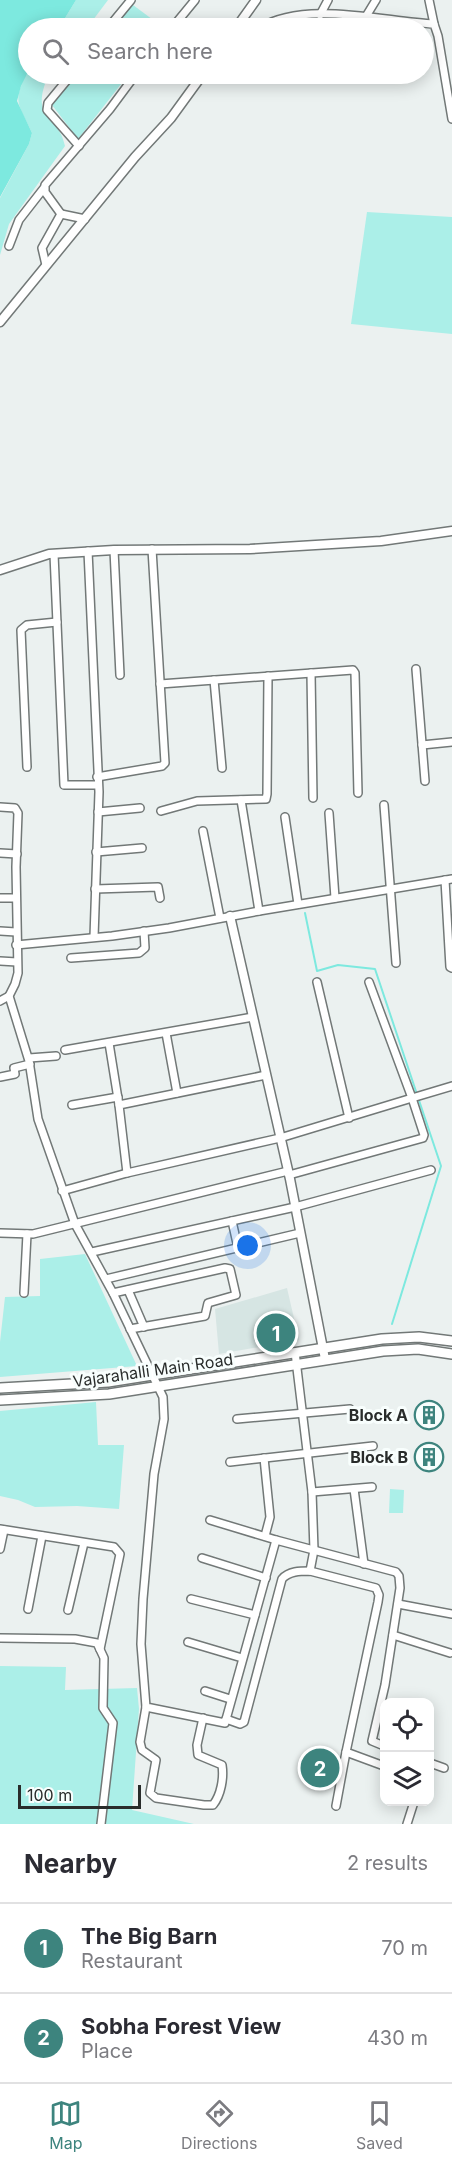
<!DOCTYPE html>
<style>
:root{--surface:#fff;--page:#f2f2f3;--text:#2b2b33;--muted:#7c7c81;--line:#e1e1e2;--accent:#3d847e}
body{margin:0;font-family:Inter,sans-serif;background:var(--page);color:var(--text)}
.controls{position:absolute;right:18px;bottom:18px;display:grid;overflow:hidden;border-radius:12px;box-shadow:0 3px 15px #0003}
.controls button{width:54px;height:54px;display:grid;place-items:center;padding:0;border:0;border-bottom:2px solid var(--line);background:var(--surface);color:var(--text);font:30px sans-serif}
.scale{position:absolute;left:18px;bottom:15px;width:123px;box-sizing:border-box;padding-left:6px;border:3px solid #292c2b;border-top:0;font-size:16px;line-height:21px;white-space:nowrap;color:#292c2b;-webkit-text-stroke:4px #f8fefd;paint-order:stroke}
.you{position:absolute;left:248px;top:1246px;width:21px;height:21px;margin:-15px;border:4px solid #fff;border-radius:50%;background:#1a73e8;box-shadow:0 0 0 9px #1a73e833}
.badge{display:grid;place-items:center;width:39px;height:39px;border-radius:50%;background:var(--accent);color:#fff;font-size:20px;font-weight:700}
.pin{position:absolute;translate:-50% -50%;border:3px solid #fff;box-shadow:0 2px 6px #0006}
.list{margin:0;padding:0;list-style:none}
h2{display:flex;justify-content:space-between;align-items:center;height:78px;margin:0;padding:0 24px;font-size:26px}
h2 small{font-size:20px;font-weight:400;color:var(--muted)}
.list li{display:grid;grid-template-columns:39px 1fr auto;gap:18px;align-items:center;box-sizing:border-box;height:90px;padding:0 24px;border-top:2px solid var(--line)}
.list b{display:block;font-size:22px;white-space:nowrap}
.list p{margin:0;font-size:20px;white-space:nowrap;color:var(--muted)}
.list em{font-size:20px;font-style:normal;color:var(--muted)}
.icon{flex:none;width:33px;height:33px;fill:none;stroke:currentColor;stroke-width:2;stroke-linecap:round;stroke-linejoin:round}
.map{position:relative;flex:none;width:452px;height:1824px;overflow:hidden}
.search{position:absolute;background:var(--surface);box-shadow:0 3px 15px #0003;left:18px;right:18px;top:18px;height:66px;display:flex;align-items:center;gap:15px;box-sizing:border-box;padding:0 21px;border-radius:33px;color:var(--muted);font-size:22px}
.sheet{height:258px;background:var(--surface)}
nav{display:flex;justify-content:space-around;align-items:center;box-sizing:border-box;height:84px;border-top:2px solid var(--line);background:var(--surface);font-size:16px;color:var(--muted)}
nav a{display:grid;justify-items:center;gap:3px}
nav .on{color:var(--accent)}
.map>svg:first-child{display:block}
.built{fill:#d6e5e3}
.green{fill:#abefe8}
.water{fill:#7de9df}
.lines{fill:none;stroke-linecap:round;stroke-linejoin:round}
.stream{stroke:#7de9df;stroke-width:2}
.minor-casing{stroke:#727877;stroke-width:10}
.tertiary-casing{stroke:#727877;stroke-width:11}
.secondary-casing{stroke:#727877;stroke-width:12}
.minor{stroke:#fff;stroke-width:7}
.tertiary{stroke:#fff;stroke-width:8}
.secondary{stroke:#fff;stroke-width:9}
.labels{text-anchor:middle;stroke-width:6;stroke-linejoin:round;paint-order:stroke}
.street-label{font-size:16px;fill:#292c2b;stroke:#f8fefd}
.poi-label{font-size:16px;font-weight:bold;fill:#292c2b;stroke:#f8fefd;text-anchor:end}
</style>
<div class="map">
<svg width="452" height="1824" viewBox="0 0 452 1824">
<rect width="100%" height="100%" fill="#ebf1f0"/>
<path class="built" d="M287,1288L299,1340L219,1354L215,1309Z"/>
<g class="green">
<path d="M76,0H108L87,28H59Z"/>
<path d="M132,5H133L164,28H113Z"/>
<path d="M28,72V74H49C28,121 59,113 65,146L9,224L0,255V198L29,144L32,133C19,104 11,102 28,72Z"/>
<path d="M77,74H129L78,139L52,105Z"/>
<path d="M367,212L452,217V334L351,324Z"/>
<path d="M85,1254L137,1366L0,1377V1342L5,1297L40,1296V1259Z"/>
<path d="M96,1402L98,1445H124L119,1509L77,1506L35,1507L18,1500L0,1496V1411Z"/>
<path d="M390,1489L404,1490L403,1513H389Z"/>
<path d="M0,1666L66,1667L65,1690L137,1688L139,1709L132,1810L194,1824H0Z"/>
</g>
<path class="water" d="M0,0H76L59,28H28V72L21,86L17,101L32,133L29,144L0,197Z"/>
<g class="lines">
<path class="stream" d="M305,913L317,971L338,965L375,969L441,1166L392,1324"/>
<g class="minor-casing">
<g id="minor">
<path d="M429,0L434,24"/>
<path d="M320,15L328,0"/>
<path d="M365,18L376,0"/>
<path d="M108,28L131,0"/>
<path d="M172,28L195,0"/>
<path d="M259,28C306,0 381,21 434,24L438,36L452,119"/>
<path d="M72,74L48,103L47,110L79,146"/>
<path d="M61,214L85,219"/>
<path d="M9,246L19,220L44,188"/>
<path d="M46,265L42,248L61,214L45,192V185L110,109L136,74"/>
<path d="M114,550L120,675"/>
<path d="M88,551L99,792L94,937"/>
<path d="M54,554L64,785H98"/>
<path d="M416,669L425,781"/>
<path d="M311,673L313,798"/>
<path d="M214,680L222,768"/>
<path d="M160,684L353,670L355,673L358,793"/>
<path d="M422,745L452,742"/>
<path d="M27,767L21,630L27,625L57,622"/>
<path d="M97,777L162,766L165,763L152,549"/>
<path d="M241,800L259,911"/>
<path d="M384,805L396,963"/>
<path d="M0,807L15,808L18,813L16,867L18,973L15,984L9,996L29,1061L38,1119L75,1224L113,1293L163,1397L164,1419L154,1474L143,1599L141,1644L146,1707L225,1723L276,1540L396,1572L399,1576L400,1588L385,1685L372,1741L384,1746"/>
<path d="M161,811L197,801L266,799L267,794L268,676"/>
<path d="M98,812L140,808"/>
<path d="M329,813L335,898"/>
<path d="M285,817L298,904"/>
<path d="M203,831L220,918"/>
<path d="M96,852L142,848"/>
<path d="M0,853L17,854"/>
<path d="M445,880L450,967L452,968"/>
<path d="M95,889L158,887L160,898"/>
<path d="M0,898H16"/>
<path d="M0,931L16,932"/>
<path d="M16,945L112,936L169,928L259,911L452,879"/>
<path d="M71,958L139,953L145,948L144,931"/>
<path d="M0,961L17,962"/>
<path d="M317,982L349,1118"/>
<path d="M369,982L412,1098L452,1086"/>
<path d="M0,1001L9,996"/>
<path d="M166,1033L177,1093"/>
<path d="M109,1043L119,1105"/>
<path d="M65,1050L253,1017"/>
<path d="M29,1058L56,1056"/>
<path d="M266,1075L119,1105L127,1173L280,1138L412,1098L424,1135L423,1138L289,1175"/>
<path d="M0,1077L15,1074L14,1068L30,1064"/>
<path d="M72,1105L118,1097"/>
<path d="M62,1191L127,1173"/>
<path d="M232,1221L238,1248"/>
<path d="M0,1233L33,1234L288,1171"/>
<path d="M92,1252L295,1207L431,1170"/>
<path d="M106,1279L300,1233"/>
<path d="M128,1290L144,1327"/>
<path d="M24,1293L27,1234"/>
<path d="M113,1293L225,1268L230,1269L236,1295L208,1303L205,1316L130,1329"/>
<path d="M295,1352L312,1492L314,1550L310,1571"/>
<path d="M237,1419L350,1409"/>
<path d="M264,1458L270,1517L265,1536"/>
<path d="M230,1462L373,1446"/>
<path d="M354,1489L364,1564"/>
<path d="M312,1492L372,1487"/>
<path d="M210,1520L276,1540"/>
<path d="M0,1529L114,1547L120,1554L100,1649"/>
<path d="M0,1549L4,1530"/>
<path d="M202,1558L266,1578"/>
<path d="M191,1599L255,1615"/>
<path d="M398,1604L452,1614"/>
<path d="M28,1609L42,1536"/>
<path d="M68,1610L84,1543"/>
<path d="M393,1635L450,1653"/>
<path d="M0,1638L75,1639L97,1643L104,1658L103,1708L113,1723L101,1824"/>
<path d="M188,1642L242,1658"/>
<path d="M205,1691L230,1699"/>
<path d="M146,1707L140,1742L142,1750L156,1760L150,1793L156,1798L204,1805H213C221,1795 224,1778 222,1765L198,1755L197,1745L203,1718"/>
<path d="M226,1719L240,1724L244,1722L282,1579C289,1571 300,1571 310,1571L376,1588L379,1595L378,1602L346,1752L384,1766"/>
<path d="M430,1763L444,1768"/>
<path d="M336,1806L346,1752"/>
<path d="M407,1824L414,1802"/>
</g>
</g>
<g class="tertiary-casing">
<g id="tertiary">
<path d="M236,28L256,0"/>
<path d="M0,322L135,157L171,118L203,74"/>
<path d="M0,570L49,554L114,550L250,549L381,541L452,531"/>
<path d="M230,916L290,1179L325,1359"/>
</g>
</g>
<g class="secondary-casing">
<g id="secondary">
<path d="M0,1388L108,1382L382,1339L419,1337L452,1341"/>
<path d="M0,1400L109,1394L383,1351L418,1349L452,1354"/>
</g>
</g>
<use href="#minor" class="minor"/>
<use href="#tertiary" class="tertiary"/>
<use href="#secondary" class="secondary"/>
</g>
<defs>
<g id="building-ring" transform="scale(1.5)"><circle r="9.5" fill="#f8fefd" stroke="#3d847e" stroke-width="1.5"/><path d="M-4-6H4V6H1V3H-1V6H-4ZM-2.5-4.3h1.7v1.8h-1.7ZM.8-4.3h1.7v1.8H.8ZM-2.5-1h1.7V.8h-1.7ZM.8-1h1.7V.8H.8Z" fill="#3d847e"/></g>
</defs>
<g fill-rule="evenodd">
<use href="#building-ring" x="429" y="1415"/>
<use href="#building-ring" x="429" y="1457"/>
</g>
<g class="labels">
<g class="street-label">
<text transform="translate(153 1370) rotate(-8)" y="6">Vajarahalli Main Road</text>
</g>
<g class="poi-label">
<text x="408" y="1421">Block A</text>
<text x="408" y="1463">Block B</text>
</g>
</g>
</svg>
<div class="controls">
<button><svg class="icon" aria-label="locate" viewBox="0 0 24 24"><circle cx="12" cy="12" r="6"/><path d="M12 2v4M12 18v4M2 12h4M18 12h4"/></svg></button>
<button><svg class="icon" aria-label="layers" viewBox="0 0 24 24"><path d="M12 4l9 5-9 5-9-5zM3 14l9 5 9-5"/></svg></button>
</div>
<div class="scale">100 m</div>
<div class="you"></div>
<div class="pin badge" style="left:276px;top:1333px">1</div>
<div class="pin badge" style="left:320px;top:1768px">2</div>
<div class="search"><svg class="icon" aria-label="search" viewBox="0 0 24 24"><circle cx="10" cy="10" r="6"/><path d="M15 15l6 6"/></svg>Search here</div>
</div>
<section class="sheet">
<h2>Nearby<small>2 results</small></h2>
<ul class="list">
<li><span class="badge">1</span><div><b>The Big Barn</b><p>Restaurant</p></div><em>70 m</em></li>
<li><span class="badge">2</span><div><b>Sobha Forest View</b><p>Place</p></div><em>430 m</em></li>
</ul>
</section>
<nav>
<a class="on"><svg class="icon" aria-label="map" viewBox="0 0 24 24"><path d="M3 6l6-2 6 2 6-2v14l-6 2-6-2-6 2zM9 4v14M15 6v14"/></svg>Map</a>
<a><svg class="icon" aria-label="directions" viewBox="0 0 24 24"><path d="M12 3l9 9-9 9-9-9zM9 14v-3h6M13 9l2 2-2 2"/></svg>Directions</a>
<a><svg class="icon" aria-label="saved" viewBox="0 0 24 24"><path d="M7 4h10v16l-5-4-5 4z"/></svg>Saved</a>
</nav>
